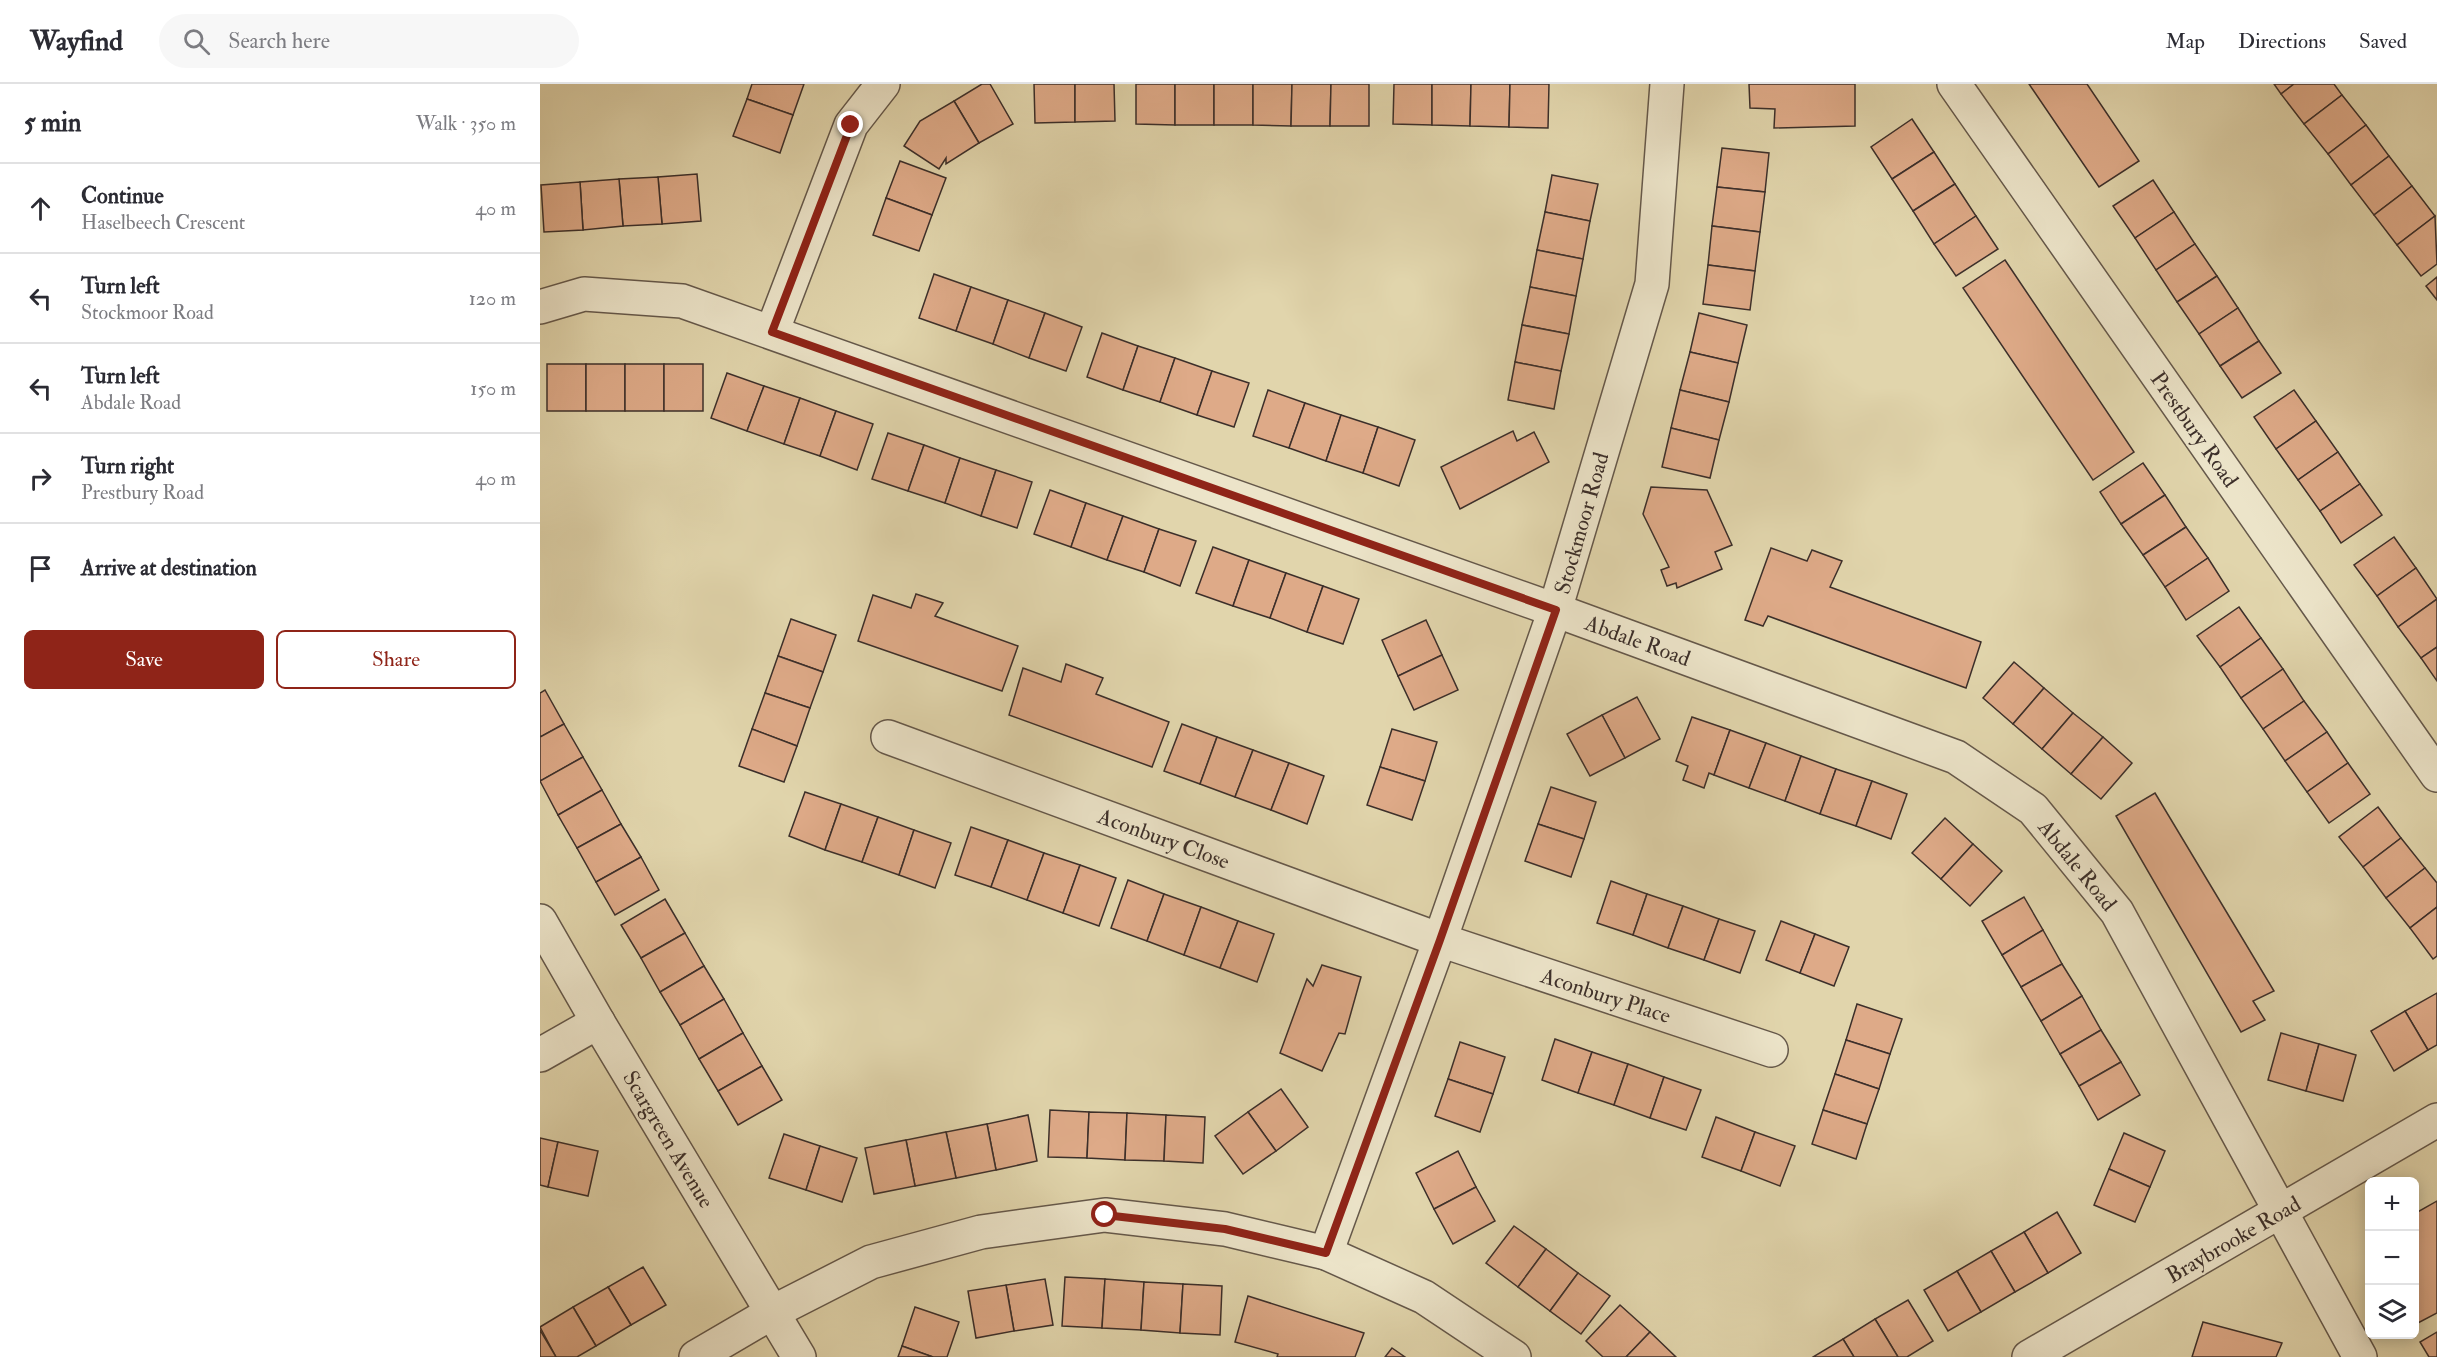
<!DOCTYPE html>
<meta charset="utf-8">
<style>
:root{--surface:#fff;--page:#f7f7f7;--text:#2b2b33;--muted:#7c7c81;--line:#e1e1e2;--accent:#8f2418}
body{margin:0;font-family:"IM FELL Double Pica",serif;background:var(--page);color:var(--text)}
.controls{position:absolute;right:18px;bottom:18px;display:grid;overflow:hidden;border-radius:9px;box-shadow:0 3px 15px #0003}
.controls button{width:54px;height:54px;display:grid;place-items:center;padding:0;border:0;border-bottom:2px solid var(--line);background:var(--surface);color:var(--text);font:30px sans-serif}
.stop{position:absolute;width:18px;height:18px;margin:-14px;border:4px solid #8f2418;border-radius:50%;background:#fff}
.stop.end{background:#8f2418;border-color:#fff;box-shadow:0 2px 6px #0008}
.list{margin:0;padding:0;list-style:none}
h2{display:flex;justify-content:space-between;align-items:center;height:78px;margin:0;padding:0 24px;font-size:26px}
h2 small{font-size:20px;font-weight:400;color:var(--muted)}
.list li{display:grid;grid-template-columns:39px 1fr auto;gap:18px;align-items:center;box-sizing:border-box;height:90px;padding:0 24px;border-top:2px solid var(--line)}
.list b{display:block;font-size:22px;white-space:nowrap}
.list p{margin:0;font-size:20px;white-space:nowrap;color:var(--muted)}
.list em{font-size:20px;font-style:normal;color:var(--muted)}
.actions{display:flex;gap:12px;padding:18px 24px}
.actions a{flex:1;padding:14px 0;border:2px solid var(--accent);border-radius:9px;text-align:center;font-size:21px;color:var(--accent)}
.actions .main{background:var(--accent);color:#fff}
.icon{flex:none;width:33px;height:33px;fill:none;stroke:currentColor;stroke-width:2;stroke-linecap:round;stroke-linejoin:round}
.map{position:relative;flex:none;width:1897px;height:1273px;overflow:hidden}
header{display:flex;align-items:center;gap:36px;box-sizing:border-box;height:84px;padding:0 30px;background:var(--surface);border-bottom:2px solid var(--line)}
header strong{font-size:28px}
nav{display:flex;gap:33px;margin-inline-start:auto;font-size:21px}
.search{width:420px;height:54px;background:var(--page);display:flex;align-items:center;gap:15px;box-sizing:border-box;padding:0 21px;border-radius:33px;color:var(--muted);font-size:22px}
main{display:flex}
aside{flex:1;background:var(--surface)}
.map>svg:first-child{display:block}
.building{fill:#deaa88;stroke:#3c2f2a;stroke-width:1.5}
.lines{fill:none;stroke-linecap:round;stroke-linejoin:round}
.minor-casing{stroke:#65584a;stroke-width:36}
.minor{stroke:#ece4c9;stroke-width:33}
.route{stroke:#8f2418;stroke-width:8}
.labels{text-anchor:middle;stroke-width:4.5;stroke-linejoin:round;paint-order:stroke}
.street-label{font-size:22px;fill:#3c2f2a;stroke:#ece4c9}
</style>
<header>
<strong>Wayfind</strong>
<div class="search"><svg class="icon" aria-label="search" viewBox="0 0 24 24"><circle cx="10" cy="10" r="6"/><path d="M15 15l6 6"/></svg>Search here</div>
<nav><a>Map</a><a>Directions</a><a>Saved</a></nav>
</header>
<main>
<aside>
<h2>5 min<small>Walk · 350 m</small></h2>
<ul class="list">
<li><svg class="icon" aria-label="ahead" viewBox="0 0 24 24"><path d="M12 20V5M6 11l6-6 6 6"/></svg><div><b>Continue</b><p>Haselbeech Crescent</p></div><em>40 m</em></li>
<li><svg class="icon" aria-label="left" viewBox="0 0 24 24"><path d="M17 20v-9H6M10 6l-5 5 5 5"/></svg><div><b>Turn left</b><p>Stockmoor Road</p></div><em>120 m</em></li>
<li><svg class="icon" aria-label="left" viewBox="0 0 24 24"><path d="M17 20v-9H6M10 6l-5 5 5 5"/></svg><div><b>Turn left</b><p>Abdale Road</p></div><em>150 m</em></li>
<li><svg class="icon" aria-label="right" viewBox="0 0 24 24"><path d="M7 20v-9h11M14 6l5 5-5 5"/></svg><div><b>Turn right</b><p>Prestbury Road</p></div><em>40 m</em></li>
<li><svg class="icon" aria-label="arrive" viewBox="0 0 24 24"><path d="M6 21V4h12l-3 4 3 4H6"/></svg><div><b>Arrive at destination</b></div></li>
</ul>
<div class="actions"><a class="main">Save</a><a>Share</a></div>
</aside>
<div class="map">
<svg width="1897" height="1273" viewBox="0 0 1897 1273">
<rect width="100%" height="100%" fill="#e1d5ac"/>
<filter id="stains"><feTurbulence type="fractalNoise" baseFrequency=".00333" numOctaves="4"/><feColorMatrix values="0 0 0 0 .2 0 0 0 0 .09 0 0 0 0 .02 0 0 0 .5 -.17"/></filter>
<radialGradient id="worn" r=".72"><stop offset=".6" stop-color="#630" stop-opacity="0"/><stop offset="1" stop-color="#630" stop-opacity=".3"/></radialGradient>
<g class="building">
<path d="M212,0H264L253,31L207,15Z"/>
<path d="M442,0H450L473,40L439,59L414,17Z"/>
<path d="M494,0H535V38L495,39Z"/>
<path d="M535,0H574L575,37L535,38Z"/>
<path d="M596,0H635V41L596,40Z"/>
<rect x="635" y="0" width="39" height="41"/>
<rect x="674" y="0" width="39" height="41"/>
<path d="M713,0H752L751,42L713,41Z"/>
<path d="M752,0H791L790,42H751Z"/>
<path d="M791,0H829V42H790Z"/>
<path d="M854,0H892V41L853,40Z"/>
<path d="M892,0H931L930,42L892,41Z"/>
<path d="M931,0H970L969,43L930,42Z"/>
<path d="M970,0H1009L1008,44L969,43Z"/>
<path d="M1209,0H1315V42L1234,44L1235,25L1210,24Z"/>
<path d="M1489,0H1547L1599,77L1559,103Z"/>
<path d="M1734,0H1754L1741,10Z"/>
<path d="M1754,0H1794L1802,11L1764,40L1741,10Z"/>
<path d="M1802,11L1826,41L1788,70L1764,40Z"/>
<path d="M207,15L253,31L240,69L193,52Z"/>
<path d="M414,17L439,59L406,80V74L399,85L364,62L380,37Z"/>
<path d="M1372,35L1394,68L1352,95L1331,63Z"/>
<path d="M1826,41L1849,72L1811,101L1788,70Z"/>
<path d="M1182,64L1229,69L1225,108L1177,103Z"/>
<path d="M1394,68L1415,100L1373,127L1352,95Z"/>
<path d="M1849,72L1872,102L1834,131L1811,101Z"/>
<path d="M360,77L406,94L392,131L346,114Z"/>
<path d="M157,90L161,137L122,140L118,93Z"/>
<path d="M1012,91L1058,100L1050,137L1005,128Z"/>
<path d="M118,93L122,140L83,142L79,95Z"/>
<path d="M79,95L83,142L43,146L40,98Z"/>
<path d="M1613,96L1634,128L1595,154L1573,122Z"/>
<path d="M40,98L43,146L4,148L1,101Z"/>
<path d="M1415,100L1436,132L1394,160L1373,127Z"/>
<path d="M1872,102L1895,132L1857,161L1834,131Z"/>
<path d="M1177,103L1225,108L1220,148L1172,142Z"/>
<path d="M346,114L392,131L379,167L333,151Z"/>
<path d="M1005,128L1050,137L1043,175L997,166Z"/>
<path d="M1634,128L1655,160L1616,186L1595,154Z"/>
<path d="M1436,132L1458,165L1416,192L1394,160Z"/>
<path d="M1895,132L1897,180L1881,192L1857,161Z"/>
<path d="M1172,142L1220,148L1215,187L1168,181Z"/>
<path d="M1655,160L1677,192L1637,218L1616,186Z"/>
<path d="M997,166L1043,175L1036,212L990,203Z"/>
<path d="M1465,176L1594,368L1553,396L1423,204Z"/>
<path d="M1168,181L1215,187L1210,226L1163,220Z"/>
<path d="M394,190L431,203L416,247L379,234Z"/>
<path d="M1677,192L1698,224L1659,250L1637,218Z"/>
<path d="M1897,193V216L1886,202Z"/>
<path d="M431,203L468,216L453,260L416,247Z"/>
<path d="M990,203L1036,212L1029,250L982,241Z"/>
<path d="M468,216L505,229L489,274L453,260Z"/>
<path d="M1698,224L1719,257L1680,282L1659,250Z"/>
<path d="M505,229L542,243L526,287L489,274Z"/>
<path d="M1159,229L1207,241L1198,279L1150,268Z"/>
<path d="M982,241L1029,250L1021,287L975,278Z"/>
<path d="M562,249L598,262L583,306L547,293Z"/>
<path d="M1719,257L1741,289L1702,314L1680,282Z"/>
<path d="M598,262L635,274L620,318L583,306Z"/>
<path d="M1150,268L1198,279L1189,318L1140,306Z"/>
<path d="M635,274L672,287L657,331L620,318Z"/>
<path d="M975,278L1021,287L1014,325L968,316Z"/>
<rect x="7" y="280" width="39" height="47"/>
<rect x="46" y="280" width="39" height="47"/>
<rect x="85" y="280" width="39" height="47"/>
<rect x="124" y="280" width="39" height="47"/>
<path d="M672,287L709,299L694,343L657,331Z"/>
<path d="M187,289L224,302L207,347L171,334Z"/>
<path d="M224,302L260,314L244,360L207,347Z"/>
<path d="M728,306L765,319L749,364L713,352Z"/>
<path d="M1140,306L1189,318L1179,356L1131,344Z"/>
<path d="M1754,306L1776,337L1736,365L1714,333Z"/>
<path d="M260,314L296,327L280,372L244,360Z"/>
<path d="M765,319L801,331L786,377L749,364Z"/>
<path d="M296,327L333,340L317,386L280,372Z"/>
<path d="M801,331L838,343L823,389L786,377Z"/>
<path d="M1776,337L1798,368L1758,396L1736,365Z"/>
<path d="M838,343L875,356L859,402L823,389Z"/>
<path d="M1131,344L1179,356L1170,394L1122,383Z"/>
<path d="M973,347L977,357L994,348L1009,378L920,425L901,383Z"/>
<path d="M348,349L384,361L368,407L332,395Z"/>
<path d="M384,361L420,374L405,419L368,407Z"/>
<path d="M1798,368L1820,400L1780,427L1758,396Z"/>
<path d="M420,374L456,386L441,432L405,419Z"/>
<path d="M1603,379L1625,411L1581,440L1560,408Z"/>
<path d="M456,386L492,398L477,444L441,432Z"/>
<path d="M1820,400L1842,431L1801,459L1780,427Z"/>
<path d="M1111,403L1167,406L1192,461L1175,468L1182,485L1137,504L1136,499L1127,502L1121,486L1129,483L1103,430Z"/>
<path d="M510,406L546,419L531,463L494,450Z"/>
<path d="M1625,411L1646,443L1603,471L1581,440Z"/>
<path d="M546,419L583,432L567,476L531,463Z"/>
<path d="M583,432L619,445L604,488L567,476Z"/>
<path d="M1646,443L1668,474L1625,503L1603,471Z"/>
<path d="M619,445L656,457L640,502L604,488Z"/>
<path d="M1854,453L1876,484L1837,512L1814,481Z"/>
<path d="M673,463L709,476L693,522L656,509Z"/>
<path d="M1231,464L1267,477L1272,466L1302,477L1290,503L1441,558L1426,604L1228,532L1223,542L1205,536Z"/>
<path d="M1668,474L1689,507L1646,536L1625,503Z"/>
<path d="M709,476L746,489L730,534L693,522Z"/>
<path d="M1876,484L1897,515L1858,543L1837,512Z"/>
<path d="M746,489L783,502L767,548L730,534Z"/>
<path d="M783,502L819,515L803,560L767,548Z"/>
<path d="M376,510L403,519L395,532L478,562L462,607L318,557L333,511L371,524Z"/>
<path d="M1897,515V563L1881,574L1858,543Z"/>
<path d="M1699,523L1721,554L1680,583L1657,552Z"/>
<path d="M251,535L296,551L283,588L238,572Z"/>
<path d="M886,536L902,571L858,592L842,556Z"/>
<path d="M1721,554L1743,585L1701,614L1680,583Z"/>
<path d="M1897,563V597L1881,574Z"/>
<path d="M902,571L918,606L874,626L858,592Z"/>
<path d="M238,572L283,588L270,624L225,609Z"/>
<path d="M1474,578L1504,604L1473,640L1443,614Z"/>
<path d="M526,580L563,594L556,610L629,638L612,683L469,631L483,584L521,598Z"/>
<path d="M1743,585L1764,617L1723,645L1701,614Z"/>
<path d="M1504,604L1533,629L1502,665L1473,640Z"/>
<path d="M5,606L24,640L0,653V609Z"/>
<path d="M225,609L270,624L257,662L212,645Z"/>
<path d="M1097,613L1120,655L1085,674L1062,631Z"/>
<path d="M1764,617L1787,648L1745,677L1723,645Z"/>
<path d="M1533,629L1563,653L1531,690L1502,665Z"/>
<path d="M1062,631L1085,674L1050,692L1027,650Z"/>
<path d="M1152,633L1190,646L1174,691L1169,689L1164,704L1143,696L1148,682L1136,677Z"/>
<path d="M24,640L43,673L0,697V653Z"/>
<path d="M642,640L677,653L660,700L624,687Z"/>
<path d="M212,645L257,662L244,698L199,682Z"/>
<path d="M852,645L897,658L885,697L840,683Z"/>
<path d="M1190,646L1226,659L1209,704L1174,691Z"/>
<path d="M1787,648L1808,679L1767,708L1745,677Z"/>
<path d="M677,653L713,666L695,713L660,700Z"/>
<path d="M1563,653L1592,679L1561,715L1531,690Z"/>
<path d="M1226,659L1261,672L1245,717L1209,704Z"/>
<path d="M713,666L749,679L731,726L695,713Z"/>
<path d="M1261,672L1296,685L1280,730L1245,717Z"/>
<path d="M43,673L62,706L18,731L0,697Z"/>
<path d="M749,679L784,692L767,740L731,726Z"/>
<path d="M1808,679L1830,710L1789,739L1767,708Z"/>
<path d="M840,683L885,697L872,736L827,721Z"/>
<path d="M1296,685L1332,697L1316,742L1280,730Z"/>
<path d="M1332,697L1367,710L1351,755L1316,742Z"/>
<path d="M1011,703L1056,718L1044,755L998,740Z"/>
<path d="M62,706L81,740L37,764L18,731Z"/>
<path d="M265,708L301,720L285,766L249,752Z"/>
<path d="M1615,709L1734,907L1713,917L1725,936L1701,948L1576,732Z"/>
<path d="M301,720L338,733L322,778L285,766Z"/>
<path d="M1838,723L1861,754L1823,783L1799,753Z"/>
<path d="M338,733L374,746L359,791L322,778Z"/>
<path d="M1405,734L1433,760L1401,795L1372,769Z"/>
<path d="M81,740L101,773L56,798L37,764Z"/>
<path d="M998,740L1044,755L1031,793L985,777Z"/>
<path d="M431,743L468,756L451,803L415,791Z"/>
<path d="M374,746L411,759L395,804L359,791Z"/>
<path d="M1861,754L1885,784L1846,814L1823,783Z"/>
<path d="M468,756L504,769L487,816L451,803Z"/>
<path d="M1433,760L1462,787L1430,822L1401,795Z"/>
<path d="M504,769L540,781L523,829L487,816Z"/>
<path d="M101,773L119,806L75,831L56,798Z"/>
<path d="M540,781L576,794L559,842L523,829Z"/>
<path d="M1885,784L1897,799V823L1870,844L1846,814Z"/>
<path d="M588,796L624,810L607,857L571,844Z"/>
<path d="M1071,797L1107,810L1093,851L1057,839Z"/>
<path d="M624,810L661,823L644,871L607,857Z"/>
<path d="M1107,810L1143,822L1128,864L1093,851Z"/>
<path d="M1484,813L1503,846L1462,871L1442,837Z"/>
<path d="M125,815L145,849L101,874L81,841Z"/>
<path d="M1143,822L1179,835L1164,876L1128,864Z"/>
<path d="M661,823L698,837L680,884L644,871Z"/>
<path d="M1897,823V872L1893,875L1870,844Z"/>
<path d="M1179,835L1215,847L1200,889L1164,876Z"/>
<path d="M698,837L734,850L717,898L680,884Z"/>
<path d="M1241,837L1275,850L1260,889L1226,876Z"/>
<path d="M1503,846L1522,880L1481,903L1462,871Z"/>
<path d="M145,849L164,882L120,908L101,874Z"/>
<path d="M1275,850L1309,863L1294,902L1260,889Z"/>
<path d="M1522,880L1542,912L1501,937L1481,903Z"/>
<path d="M782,881L821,893L805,950L799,949L782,987L740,969L767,895L773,902Z"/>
<path d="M164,882L184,915L140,941L120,908Z"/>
<path d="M1897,909V961L1888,966L1865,927Z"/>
<path d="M1542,912L1561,946L1520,970L1501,937Z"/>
<path d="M184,915L203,949L159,975L140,941Z"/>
<path d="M1317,920L1362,935L1350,970L1306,956Z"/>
<path d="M1865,927L1888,966L1854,987L1831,947Z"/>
<path d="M1561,946L1581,978L1539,1002L1520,970Z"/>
<path d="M203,949L222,982L178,1007L159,975Z"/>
<path d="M1741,949L1779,960L1766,1007L1728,996Z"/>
<path d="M1015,955L1052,968L1038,1009L1002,996Z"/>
<path d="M1306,956L1350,970L1339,1005L1295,990Z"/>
<path d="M920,958L965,973L953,1010L908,995Z"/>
<path d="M1779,960L1816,971L1803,1017L1766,1007Z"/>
<path d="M1052,968L1088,980L1074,1021L1038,1009Z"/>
<path d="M1581,978L1600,1011L1558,1036L1539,1002Z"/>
<path d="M1088,980L1124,993L1110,1034L1074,1021Z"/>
<path d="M222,982L242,1016L198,1041L178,1007Z"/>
<path d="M1295,990L1339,1005L1327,1040L1283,1026Z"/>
<path d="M1124,993L1161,1006L1146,1046L1110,1034Z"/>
<path d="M908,995L953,1010L940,1048L895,1032Z"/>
<path d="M741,1005L768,1043L736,1067L708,1028Z"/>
<path d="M510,1026L549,1028L547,1074L508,1073Z"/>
<path d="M1283,1026L1327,1040L1316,1075L1272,1060Z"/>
<path d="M549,1028L587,1029L585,1076L547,1074Z"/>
<path d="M708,1028L736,1067L703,1090L675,1052Z"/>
<path d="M587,1029L626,1031L624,1077L585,1076Z"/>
<path d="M488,1031L497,1077L456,1086L447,1040Z"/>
<path d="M626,1031L665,1033L663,1079L624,1077Z"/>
<path d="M1176,1033L1215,1048L1201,1087L1162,1073Z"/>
<path d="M447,1040L456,1086L416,1094L406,1048Z"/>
<path d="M406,1048L416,1094L375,1102L366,1056Z"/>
<path d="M1215,1048L1255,1062L1240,1102L1201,1087Z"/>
<path d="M1584,1049L1625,1067L1610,1103L1569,1085Z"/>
<path d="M244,1050L280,1062L266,1106L229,1094Z"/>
<path d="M0,1054L18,1058L8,1103L0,1101Z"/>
<path d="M366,1056L375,1102L334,1110L325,1064Z"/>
<path d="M18,1058L58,1067L48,1112L8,1103Z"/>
<path d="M280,1062L317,1074L302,1118L266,1106Z"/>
<path d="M918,1067L936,1103L894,1125L876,1089Z"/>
<path d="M1569,1085L1610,1103L1595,1138L1554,1121Z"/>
<path d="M936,1103L955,1137L913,1160L894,1125Z"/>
<path d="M1897,1117V1229L1876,1240L1874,1130Z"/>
<path d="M1517,1128L1541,1169L1508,1189L1484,1148Z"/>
<path d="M974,1142L1006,1165L978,1203L946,1179Z"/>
<path d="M1484,1148L1508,1189L1475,1208L1451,1167Z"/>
<path d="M1006,1165L1038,1189L1010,1227L978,1203Z"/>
<path d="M1451,1167L1475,1208L1441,1228L1417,1187Z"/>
<path d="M103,1183L126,1221L91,1241L68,1203Z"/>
<path d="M1417,1187L1441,1228L1408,1247L1384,1206Z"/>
<path d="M1038,1189L1070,1212L1041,1250L1010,1227Z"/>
<path d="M525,1193L565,1195L562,1244L522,1242Z"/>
<path d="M505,1195L513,1241L474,1247L466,1201Z"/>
<path d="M565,1195L604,1198L601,1246L562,1244Z"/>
<path d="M604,1198L643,1200L640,1249L601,1246Z"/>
<path d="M643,1200L682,1202L680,1251L640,1249Z"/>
<path d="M466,1201L474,1247L436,1254L428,1207Z"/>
<path d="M68,1203L91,1241L56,1262L33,1223Z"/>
<path d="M708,1212L824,1249L815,1273H737L738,1270L695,1258Z"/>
<path d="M1368,1216L1393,1257L1367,1273H1358L1335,1235Z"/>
<path d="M1080,1221L1110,1248L1086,1273H1063L1046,1257Z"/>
<path d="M33,1223L56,1262L37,1273H16L0,1243Z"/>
<path d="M375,1223L419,1238L407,1273H393L362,1262Z"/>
<path d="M1335,1235L1358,1273H1314L1303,1255Z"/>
<path d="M1663,1238L1742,1259L1736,1273H1652Z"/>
<path d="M0,1246L16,1273H0Z"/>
<path d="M1110,1248L1136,1273H1086Z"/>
<path d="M1897,1248V1273H1889L1880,1258Z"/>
<path d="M1303,1255L1314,1273H1273Z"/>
<path d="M362,1262L393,1273H358Z"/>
<path d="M852,1264L865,1273H845Z"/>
</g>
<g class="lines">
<g class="minor-casing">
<g id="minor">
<path d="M1414,0L1897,691"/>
<path d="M0,223L44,210L142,217L1015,526L1416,673L1493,725L1577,828L1820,1273"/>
<path d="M232,248L311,41L343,0"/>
<path d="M348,653L900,856L1231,966"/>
<path d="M0,837L58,938L259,1273"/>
<path d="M0,971L58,938"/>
<path d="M786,1169L900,856L1015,526L1112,200L1127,0"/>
<path d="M156,1273L233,1228L331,1178L441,1148L565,1131L685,1145L786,1169L884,1213L974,1273"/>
<path d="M1489,1273L1897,1036"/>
</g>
</g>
<use href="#minor" class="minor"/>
</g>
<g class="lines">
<path class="route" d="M311,41L232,248L1016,526L900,856L786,1169L685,1145L565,1131"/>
</g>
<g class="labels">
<g class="street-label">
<text transform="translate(1655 345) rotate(55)" y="8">Prestbury Road</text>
<text transform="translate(1041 439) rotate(-74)" y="8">Stockmoor Road</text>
<text transform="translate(1098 556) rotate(20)" y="8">Abdale Road</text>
<text transform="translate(624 754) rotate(20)" y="8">Aconbury Close</text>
<text transform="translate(1538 781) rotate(51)" y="8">Abdale Road</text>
<text transform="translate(1066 911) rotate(18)" y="8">Aconbury Place</text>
<text transform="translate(129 1055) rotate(59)" y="8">Scargreen Avenue</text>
<text transform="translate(1693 1155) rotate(-30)" y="8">Braybrooke Road</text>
</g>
</g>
<rect width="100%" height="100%" filter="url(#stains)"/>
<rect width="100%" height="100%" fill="url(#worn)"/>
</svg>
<div class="controls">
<button>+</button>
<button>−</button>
<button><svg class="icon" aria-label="layers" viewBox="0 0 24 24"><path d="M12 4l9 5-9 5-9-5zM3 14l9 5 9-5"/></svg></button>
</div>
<div class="stop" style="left:565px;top:1131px"></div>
<div class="stop end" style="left:311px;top:41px"></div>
</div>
</main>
